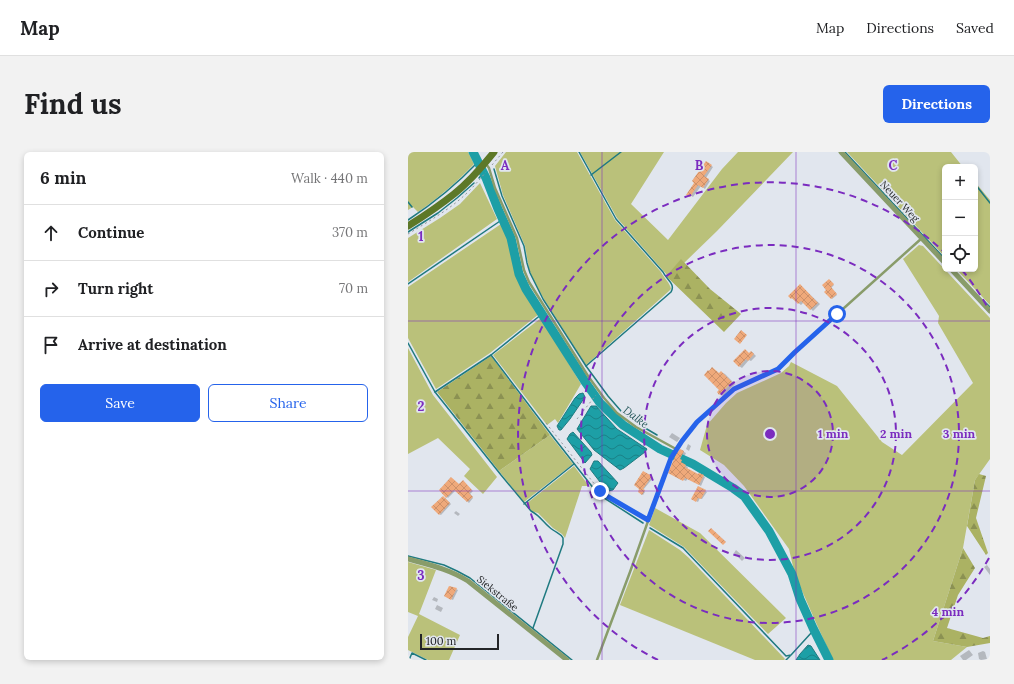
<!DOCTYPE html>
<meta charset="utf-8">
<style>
:root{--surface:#fff;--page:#f2f2f2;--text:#202124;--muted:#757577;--line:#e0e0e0;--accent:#2563eb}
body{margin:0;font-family:Lora,serif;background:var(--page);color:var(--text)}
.controls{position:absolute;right:12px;top:12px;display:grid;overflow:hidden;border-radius:6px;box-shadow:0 2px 6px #0003}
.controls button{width:36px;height:36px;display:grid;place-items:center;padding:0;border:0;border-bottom:1px solid var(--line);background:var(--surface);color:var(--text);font:20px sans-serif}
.scale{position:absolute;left:12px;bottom:10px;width:79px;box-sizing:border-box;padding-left:4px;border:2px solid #232528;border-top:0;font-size:11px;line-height:14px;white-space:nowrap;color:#232528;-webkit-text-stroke:3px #e1e6ee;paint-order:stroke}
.stop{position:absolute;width:12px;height:12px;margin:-9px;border:3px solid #2563eb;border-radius:50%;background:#fff}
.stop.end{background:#2563eb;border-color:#fff;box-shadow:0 1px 4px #0008}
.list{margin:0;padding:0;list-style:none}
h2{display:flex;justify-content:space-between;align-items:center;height:52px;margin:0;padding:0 16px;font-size:17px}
h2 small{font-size:13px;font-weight:400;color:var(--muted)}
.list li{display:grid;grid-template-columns:26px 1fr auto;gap:12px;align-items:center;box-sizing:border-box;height:56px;padding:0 16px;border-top:1px solid var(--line)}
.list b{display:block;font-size:15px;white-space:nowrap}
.list em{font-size:13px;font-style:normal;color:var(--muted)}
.actions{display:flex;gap:8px;padding:12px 16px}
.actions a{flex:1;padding:9px 0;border:1px solid var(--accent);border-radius:6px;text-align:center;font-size:14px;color:var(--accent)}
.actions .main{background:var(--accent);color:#fff}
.icon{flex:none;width:22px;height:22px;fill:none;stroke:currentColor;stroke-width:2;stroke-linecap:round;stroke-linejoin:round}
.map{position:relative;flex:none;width:582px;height:508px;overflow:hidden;border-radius:6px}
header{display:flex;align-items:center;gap:24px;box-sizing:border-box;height:56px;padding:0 20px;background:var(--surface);border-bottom:1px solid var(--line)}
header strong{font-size:19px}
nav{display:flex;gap:22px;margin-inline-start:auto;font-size:14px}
.intro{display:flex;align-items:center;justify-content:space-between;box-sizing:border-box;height:96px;padding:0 24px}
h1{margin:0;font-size:28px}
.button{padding:10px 18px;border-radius:6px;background:var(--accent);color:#fff;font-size:14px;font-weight:700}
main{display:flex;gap:24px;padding:0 24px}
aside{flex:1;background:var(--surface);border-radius:6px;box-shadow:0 2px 6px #0003}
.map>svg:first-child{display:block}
.green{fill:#bac17a}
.forest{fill:url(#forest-firs)}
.water{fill:url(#water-waves);stroke:#1f7a80}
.shadow{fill:#0003}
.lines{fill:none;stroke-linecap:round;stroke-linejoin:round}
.stream{stroke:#1f7a80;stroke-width:1.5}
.river{stroke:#1d9fa6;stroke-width:9}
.building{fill:url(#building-cross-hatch)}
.path{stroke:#92969c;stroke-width:1;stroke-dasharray:2 3;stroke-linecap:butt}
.lane{stroke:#899c6a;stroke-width:2.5}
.street{stroke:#899c6a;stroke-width:5}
.secondary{stroke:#5d7828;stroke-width:7}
.route{stroke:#2563eb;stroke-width:5}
.grid{fill:none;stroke:#7b2cbf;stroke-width:1;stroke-opacity:0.55}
.ring{fill:none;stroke:#7b2cbf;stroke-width:2;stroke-dasharray:7 5}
.labels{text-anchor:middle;stroke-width:3.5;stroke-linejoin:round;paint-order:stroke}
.street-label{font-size:10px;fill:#232528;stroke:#e1e6ee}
.water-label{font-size:11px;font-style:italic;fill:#225457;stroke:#e1e6ee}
.grid-label{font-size:13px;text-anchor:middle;font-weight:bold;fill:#7b2cbf;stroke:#e1e6ee;stroke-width:3.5;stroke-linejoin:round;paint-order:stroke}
.centre{fill:#7b2cbf;stroke:#e1e6ee;stroke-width:2}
.ring-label{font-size:12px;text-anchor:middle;font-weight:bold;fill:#7b2cbf;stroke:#e1e6ee;stroke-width:3.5;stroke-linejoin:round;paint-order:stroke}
</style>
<header>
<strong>Map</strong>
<nav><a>Map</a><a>Directions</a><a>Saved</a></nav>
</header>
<div class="intro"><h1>Find us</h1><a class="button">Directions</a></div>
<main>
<aside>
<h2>6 min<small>Walk · 440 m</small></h2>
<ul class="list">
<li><svg class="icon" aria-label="ahead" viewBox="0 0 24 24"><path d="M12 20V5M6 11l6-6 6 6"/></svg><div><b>Continue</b></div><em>370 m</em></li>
<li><svg class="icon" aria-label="right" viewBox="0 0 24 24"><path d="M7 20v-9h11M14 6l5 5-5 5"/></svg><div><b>Turn right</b></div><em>70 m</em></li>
<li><svg class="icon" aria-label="arrive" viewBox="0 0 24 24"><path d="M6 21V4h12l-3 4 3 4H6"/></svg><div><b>Arrive at destination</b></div></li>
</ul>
<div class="actions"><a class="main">Save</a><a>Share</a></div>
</aside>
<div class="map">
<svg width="582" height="508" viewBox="0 0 582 508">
<defs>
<pattern id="forest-firs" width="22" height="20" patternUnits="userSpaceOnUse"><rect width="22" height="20" fill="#abb263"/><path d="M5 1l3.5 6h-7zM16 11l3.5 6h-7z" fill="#8b9152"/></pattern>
<pattern id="water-waves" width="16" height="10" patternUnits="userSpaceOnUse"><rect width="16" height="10" fill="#1d9fa6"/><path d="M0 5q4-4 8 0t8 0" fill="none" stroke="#198187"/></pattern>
<pattern id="building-cross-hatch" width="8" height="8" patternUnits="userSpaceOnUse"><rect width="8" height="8" fill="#efa97a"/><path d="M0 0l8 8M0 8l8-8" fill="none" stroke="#cd916a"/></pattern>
</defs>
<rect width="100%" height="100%" fill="#e1e6ee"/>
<g class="green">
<path d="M0,0H60L66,12C49,30 30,46 10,60L5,55L0,58Z"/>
<path d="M98,0H169L207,68L253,120C256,126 262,131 263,137L261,139L178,213L136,147L127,131L122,120L120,111L117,94L95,43L87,14Z"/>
<path d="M172,0H256L223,52L260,88L314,17L330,0H385L309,79L276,111L273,108L259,123L209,66Z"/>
<path d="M439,0H543L555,15H537V105Z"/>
<path d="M567,30L582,48V153L548,117H567Z"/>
<path d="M72,31L89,67L0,130V86L32,66L52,52Z"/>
<path d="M93,72L100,86L108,123L116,138L131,162L82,201L28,237L0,186V135Z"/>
<path d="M511,93L515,94L582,166V307L567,328L555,396L525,489L559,495L543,508H425L409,473L387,423L381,397L336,334L316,313L292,298L299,273L318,251L329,241L373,221L381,214L383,210L429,234L474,290L494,303L565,231L530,171L531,164L495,107Z"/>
<path d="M133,166L173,232L150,271L147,267L139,273L85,203Z"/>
<path d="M0,196L25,243L89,325L75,342L56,324L62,317L30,286L0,302Z"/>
<path d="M142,283L165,312L116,350L91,319Z"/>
<path d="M166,314L181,334H174L157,386L154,382L145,376L130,361L123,359L118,352Z"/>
<path d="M247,356L292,381L378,466L360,482L276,395L241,373Z"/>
<path d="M241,378L272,398L281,406L377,507L376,508H347L212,453Z"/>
<path d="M0,410L28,418L11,462L52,483L41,508H20L0,498V485L10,464L0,460Z"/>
</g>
<g class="forest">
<path d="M273,107L302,137L333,162L316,180L258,124Z"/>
<path d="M83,204L142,283L91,319L29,240Z"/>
<path d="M571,322L578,324L568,366L580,401L578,403L559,374L567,328Z"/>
<path d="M555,396L567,416L550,443L539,476L575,486L582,484V491L559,495L525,489Z"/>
</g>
<g class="water">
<path d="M175,241L177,245L162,267L153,278H151L149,274L167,246L171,242Z"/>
<path d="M183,254H188L209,277L239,297L237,300L216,316L212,318L186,298L169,277L172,272Z"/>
<path d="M165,280L183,300L184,303L177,311L159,287L162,282Z"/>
<path d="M186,309H190L210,331L205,338L200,339L192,330L182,317Z"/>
<path d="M400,493L403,494L412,508H388L392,502Z"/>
</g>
<g class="shadow">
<path d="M298,10L305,15L298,26L302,29L297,37L293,34L285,45L280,42L288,30Z"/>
<path d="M422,128L426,133L423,136L429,143L424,147L423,146Z"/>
<path d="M392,133L412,152L405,159L396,150L393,153L381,144Z"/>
<path d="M344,200L348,204L343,209L341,208L334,216L331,214Z"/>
<path d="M313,220L317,222L327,232L315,244L312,242V222Z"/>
<path d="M264,281L272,286L269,290L261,285Z"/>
<path d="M280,292L283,294L281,299L278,297Z"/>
<path d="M272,298L278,301L274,309L275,310L274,312L280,315L279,317L291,324L292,322L297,325L293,334L280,326L278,329L261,321Z"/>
<path d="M235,320L245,326L235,338L237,340L235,343L231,340Z"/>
<path d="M56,331L65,339L62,342L65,346L61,351L48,338L40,346L32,338L51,333Z"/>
<path d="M290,335L299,340L294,347L292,346L290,350L284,347Z"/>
<path d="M37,346L43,352L33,363L31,362Z"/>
<path d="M48,359L52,362L50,364L46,361Z"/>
<path d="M328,398L337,406L334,409L326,401Z"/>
<path d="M579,413L582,417V423L576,415Z"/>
<path d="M48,437L50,438L45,448L37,444Z"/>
<path d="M26,445L30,447L29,450L24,448Z"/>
<path d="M29,453L35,456L33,460L27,457Z"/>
<path d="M561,498L565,503L558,508H555L552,504Z"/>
<path d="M575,499L577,500L579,507L573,508L571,507L570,501Z"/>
</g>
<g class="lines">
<g class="stream">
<path d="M171,0L208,67L255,120C258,127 268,132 263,140L178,214"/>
<path d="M437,0L537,107"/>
<path d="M553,14L554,15"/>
<path d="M86,17L94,44L116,94L119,111L122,121L135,147L178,214L200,244L213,259L232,273L249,283"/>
<path d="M183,23L213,0"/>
<path d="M71,26L75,21"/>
<path d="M567,32L582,51"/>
<path d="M0,50L4,55"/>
<path d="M0,68C26,51 49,32 70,10"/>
<path d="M0,80L30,61L49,46L66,31"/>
<path d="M0,132L95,67"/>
<path d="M576,149L582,155"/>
<path d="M0,191L27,240L93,323L123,359C133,364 136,372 145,378C149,381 153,382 155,386V392L125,476"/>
<path d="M83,203L146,286L190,342L235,371"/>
<path d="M27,240L83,203L134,162"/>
<path d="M116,352L166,312"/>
<path d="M242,376L275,396L378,504L383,503L404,480L406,479"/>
<path d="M0,404L36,413L49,419L62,426L164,508"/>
<path d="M1,508L4,501L18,508"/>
<path d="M378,508L382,504"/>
</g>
<path class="river" d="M65,0L78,26L90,57L103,86L111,122L118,137L178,231L192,251L215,273L252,297L285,312L325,336L336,344L361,379L384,422L392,447L405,476L421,508"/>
</g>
<g class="building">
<path d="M298,9L304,13L296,24L301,27L295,36L290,33L282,45L278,43L286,31L284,29Z"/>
<path d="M421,127L426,132L423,135L429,142L423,147L416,140L418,138L414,133Z"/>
<path d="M392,132L410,151L402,158L393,149L390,152L384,146L383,147L380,144Z"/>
<path d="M333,178L339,183L332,192L326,187Z"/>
<path d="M337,197L341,201L343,199L346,202L340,209L338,207L331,215L325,209Z"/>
<path d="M304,215L311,221L313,219L324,230L311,243L309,240L311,238L296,223L300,218L301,219Z"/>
<path d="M272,297L276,299L272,307L274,308L273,310L278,313L277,315L290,322L291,321L296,323L291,333L277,326L275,329L260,321L268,302Z"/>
<path d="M235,319L244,324L235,337L237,338L234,343L230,340L231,337L226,333Z"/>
<path d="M43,325L51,332L55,328L64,338L61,341L65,345L59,350L46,338L38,346L31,338Z"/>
<path d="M290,334L298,338L293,347L290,346L288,350L283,347Z"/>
<path d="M35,344L42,351L31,363L23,355Z"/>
<path d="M303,376L318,390L315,393L300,379Z"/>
<path d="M41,434L49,436L43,448L36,444Z"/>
</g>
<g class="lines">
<g class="path">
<path d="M84,13L95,0"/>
<path d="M0,82C21,69 43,57 61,39C67,33 72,27 78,20"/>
<path d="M169,267L188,243"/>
<path d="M138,271L192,339L197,343L237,366"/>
</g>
<g class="lane">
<path d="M78,12L81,16L87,36L109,86L116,118L121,130L180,224L196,246L209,261L228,275L268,297"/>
<path d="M189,508L222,420L256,324L266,301L274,289L289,270L326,237L370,217L387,200L514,86"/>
</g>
<g class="street">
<path d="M433,0L537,111"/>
<path d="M543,117L582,159"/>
<path d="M0,407C22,413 41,417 60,429L159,508"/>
</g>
<path class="secondary" d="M0,74C16,64 31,54 46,42C61,30 74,15 86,0"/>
</g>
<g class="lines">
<path class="route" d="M192,339L197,343L240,368L263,306L274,289L289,270L326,237L370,217L387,200L429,162"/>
</g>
<path class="grid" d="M194,0V508M388,0V508M0,169H582M0,339H582"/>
<circle cx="362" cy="282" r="63" fill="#7b2cbf" fill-opacity=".12"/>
<g class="ring">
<circle cx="362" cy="282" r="63"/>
<circle cx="362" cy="282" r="126"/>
<circle cx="362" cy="282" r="189"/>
<path d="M581 406A252 252 0 0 1 474 508M250 508A252 252 0 1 1 535 99M554 118A252 252 0 0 1 581 158"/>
</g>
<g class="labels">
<g class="street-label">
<text transform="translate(492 49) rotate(47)" y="4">Neuer Weg</text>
<text transform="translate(90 441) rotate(39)" y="4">Siekstraße</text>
</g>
<g class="water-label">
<text transform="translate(228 265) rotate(37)" y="4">Dalke</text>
</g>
</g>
<g class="grid-label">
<text x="97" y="18">A</text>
<text x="291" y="18">B</text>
<text x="485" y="18">C</text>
<text x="13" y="89">1</text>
<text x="13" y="259">2</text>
<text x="13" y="428">3</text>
</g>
<circle cx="362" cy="282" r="6" class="centre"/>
<g class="ring-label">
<text x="425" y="286">1 min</text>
<text x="488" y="286">2 min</text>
<text x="551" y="286">3 min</text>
<text x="540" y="464">4 min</text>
</g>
</svg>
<div class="controls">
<button>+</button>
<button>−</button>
<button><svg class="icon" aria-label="locate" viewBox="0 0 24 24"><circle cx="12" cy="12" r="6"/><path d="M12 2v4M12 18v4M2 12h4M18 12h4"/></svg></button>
</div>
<div class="scale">100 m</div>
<div class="stop" style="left:429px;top:162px"></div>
<div class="stop end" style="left:192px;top:339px"></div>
</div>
</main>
